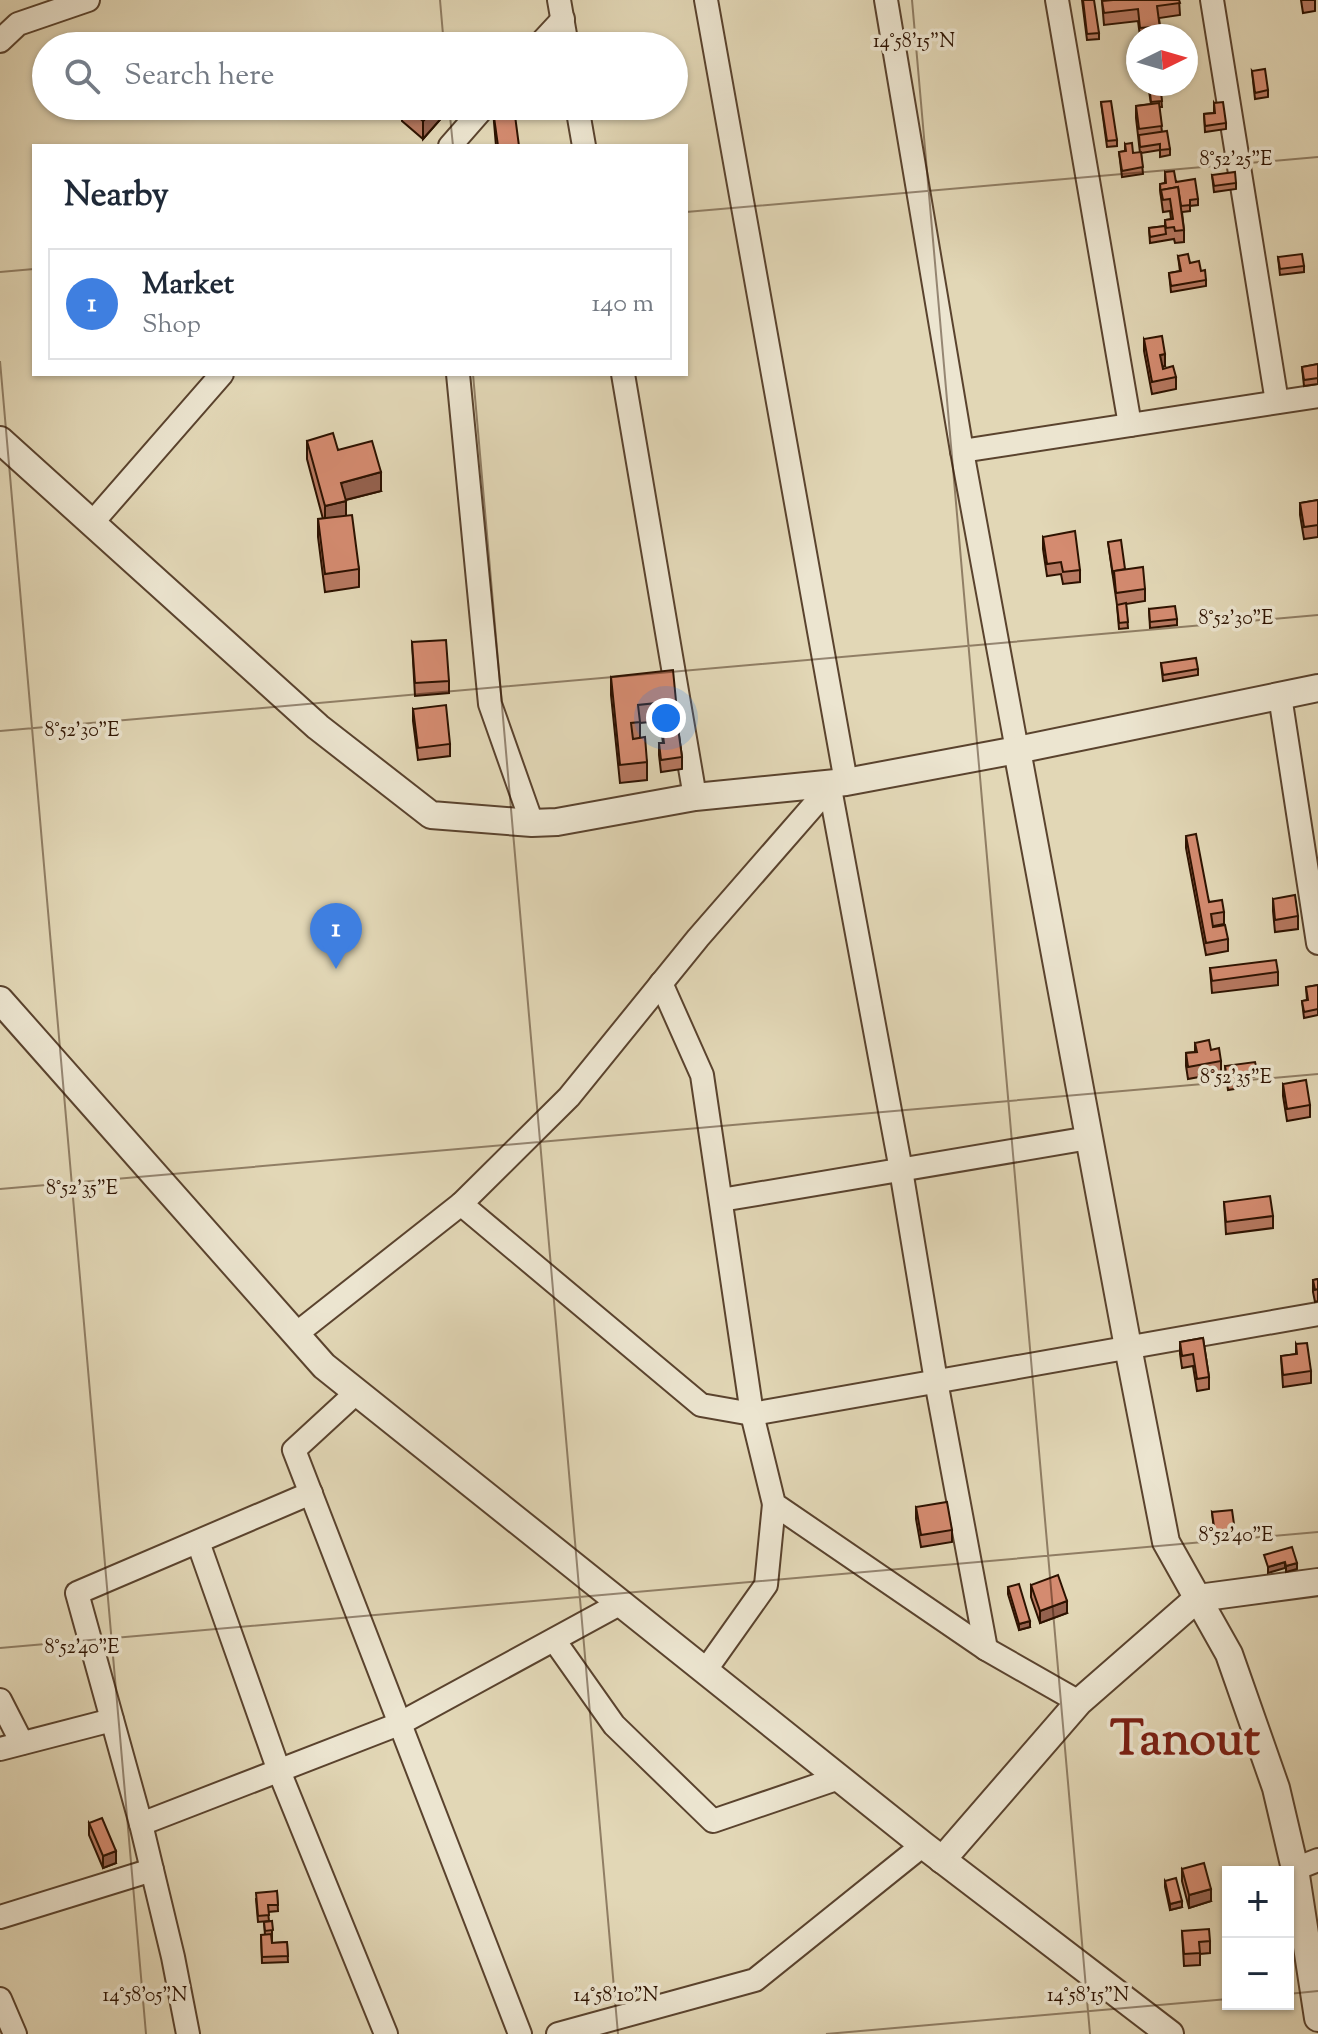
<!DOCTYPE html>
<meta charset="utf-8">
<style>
:root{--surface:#fff;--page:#f2f2f3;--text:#1f2937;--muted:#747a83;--line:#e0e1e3;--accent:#8f2418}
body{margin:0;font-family:"Sorts Mill Goudy",serif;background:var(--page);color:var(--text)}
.controls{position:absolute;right:24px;bottom:24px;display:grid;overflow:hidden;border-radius:0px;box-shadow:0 2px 6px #0004}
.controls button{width:72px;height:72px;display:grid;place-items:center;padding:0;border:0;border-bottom:2px solid var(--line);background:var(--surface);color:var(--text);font:40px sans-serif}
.compass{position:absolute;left:1126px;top:24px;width:72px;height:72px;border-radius:50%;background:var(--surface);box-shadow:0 2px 6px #0004;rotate:85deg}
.you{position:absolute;left:666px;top:718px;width:28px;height:28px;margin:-20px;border:6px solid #fff;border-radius:50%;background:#1a73e8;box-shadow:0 0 0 12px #1a73e833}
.badge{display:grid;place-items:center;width:52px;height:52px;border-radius:50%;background:var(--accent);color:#fff;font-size:26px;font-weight:700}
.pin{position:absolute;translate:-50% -66px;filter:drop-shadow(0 2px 4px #0008)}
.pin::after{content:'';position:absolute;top:42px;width:28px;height:24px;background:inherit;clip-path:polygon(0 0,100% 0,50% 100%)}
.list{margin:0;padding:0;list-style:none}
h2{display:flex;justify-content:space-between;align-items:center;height:104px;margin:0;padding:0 32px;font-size:34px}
h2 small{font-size:26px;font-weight:400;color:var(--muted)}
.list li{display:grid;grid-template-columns:52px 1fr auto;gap:24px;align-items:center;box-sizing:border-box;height:112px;margin:0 16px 16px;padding:0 16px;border:2px solid var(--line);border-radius:0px}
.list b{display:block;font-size:30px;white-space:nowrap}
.list p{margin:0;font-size:26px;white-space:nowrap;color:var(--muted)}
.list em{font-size:26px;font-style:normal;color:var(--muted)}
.icon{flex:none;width:44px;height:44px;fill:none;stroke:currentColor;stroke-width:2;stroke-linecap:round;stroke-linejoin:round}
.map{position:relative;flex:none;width:1318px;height:2034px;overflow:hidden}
.search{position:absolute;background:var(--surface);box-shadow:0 2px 6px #0004;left:32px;top:32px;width:656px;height:88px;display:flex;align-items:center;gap:20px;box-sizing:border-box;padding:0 28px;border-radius:44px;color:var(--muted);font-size:30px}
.panel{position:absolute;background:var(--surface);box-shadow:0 2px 6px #0004;left:32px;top:144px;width:656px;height:232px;border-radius:0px}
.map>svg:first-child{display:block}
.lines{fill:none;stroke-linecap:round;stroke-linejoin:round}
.minor-casing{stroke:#5a432e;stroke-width:26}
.tertiary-casing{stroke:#5a432e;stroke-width:30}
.minor{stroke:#ece5d0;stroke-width:22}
.tertiary{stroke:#ece5d0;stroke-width:26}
.wall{fill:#b67860;stroke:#2d1200;stroke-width:2}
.shaded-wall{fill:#94614e;stroke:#2d1200;stroke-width:2}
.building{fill:#d48b70;stroke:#2d1200;stroke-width:2}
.ticks{fill:none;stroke:#2d1200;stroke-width:2;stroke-opacity:0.45}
.labels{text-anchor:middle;stroke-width:7;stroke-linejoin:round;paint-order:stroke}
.town-label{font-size:48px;font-weight:bold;fill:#7a1f14;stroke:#ece5d0}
.ticks-label{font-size:20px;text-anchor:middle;fill:#2d1200;stroke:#ece5d0;stroke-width:7;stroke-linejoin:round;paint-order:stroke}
</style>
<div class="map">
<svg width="1318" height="2034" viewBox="0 0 1318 2034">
<rect width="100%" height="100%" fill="#e2d7b6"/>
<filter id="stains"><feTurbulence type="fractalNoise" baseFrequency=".0025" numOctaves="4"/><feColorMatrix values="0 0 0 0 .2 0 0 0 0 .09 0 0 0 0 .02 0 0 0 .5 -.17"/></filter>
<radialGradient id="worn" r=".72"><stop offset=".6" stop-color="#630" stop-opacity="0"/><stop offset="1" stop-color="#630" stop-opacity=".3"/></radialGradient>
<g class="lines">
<g class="minor-casing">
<g id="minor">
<path d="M559,0L567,46"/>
<path d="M706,0L846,782"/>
<path d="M886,0L962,451L1017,750"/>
<path d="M1057,0L1130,425"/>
<path d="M1212,0L1277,402"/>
<path d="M0,41L18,24L88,0"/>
<path d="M538,46L563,19"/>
<path d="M577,106L584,146"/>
<path d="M450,146L485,106"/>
<path d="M458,374L490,704L532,823"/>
<path d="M623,374L695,797"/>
<path d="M962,451L1318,396"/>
<path d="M92,523L222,374"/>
<path d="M1280,696L1318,943"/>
<path d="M829,783L901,1170L936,1381L986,1649"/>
<path d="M661,983L702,1075L752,1414L774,1504L986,1649L1079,1702"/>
<path d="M721,1200L1089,1138"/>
<path d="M461,1204L701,1405L752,1414L1318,1314"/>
<path d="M296,1334L461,1204L569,1097L698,938L821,797L829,783"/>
<path d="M357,1392L294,1450L520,2034"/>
<path d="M198,1542L279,1771L386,2034"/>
<path d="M554,1640L614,1725L713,1821L839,1778"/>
<path d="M705,1671L766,1585L774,1504"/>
<path d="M0,1700L22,1743"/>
<path d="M0,1749L112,1720"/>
<path d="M141,1824L399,1724L621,1603"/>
<path d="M1295,1869L1318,1860"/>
<path d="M0,1917L152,1870"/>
<path d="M0,1999L15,2034"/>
<path d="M188,2034L173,1957L141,1824L77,1593L311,1493"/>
<path d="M558,2034L755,1980L923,1845"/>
</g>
</g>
<g class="tertiary-casing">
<g id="tertiary">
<path d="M0,440L318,727L431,815L532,823L557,822L695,797L846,782L1017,750L1318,688"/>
<path d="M1017,750L1128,1347L1166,1542L1229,1654L1276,1788L1295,1869L1318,2018"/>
<path d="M0,1000L324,1366L923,1845L1170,2034"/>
<path d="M942,1860L1079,1702L1198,1598L1318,1582"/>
</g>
</g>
<use href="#minor" class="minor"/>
<use href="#tertiary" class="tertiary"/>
</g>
<g class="wall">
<path d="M1082,0L1099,33V39L1087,40Z"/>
<path d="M1179,0L1180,15L1159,18L1161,36H1140L1138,21L1104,25L1102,1Z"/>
<path d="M1301,0H1315V11L1303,13Z"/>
<path d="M1252,71L1268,90V97L1255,99Z"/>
<path d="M1148,84H1160L1162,107H1159L1162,132L1170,149V155L1160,157V150L1141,153L1143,174L1122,177L1119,152L1125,151V144L1133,153H1140L1136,118V106L1151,104Z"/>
<path d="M1101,102L1117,140V146L1107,147Z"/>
<path d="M1214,103L1226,123V129L1205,132L1204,114L1214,113Z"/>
<path d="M402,106H452L423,139L402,121Z"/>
<path d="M532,106H554L532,109Z"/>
<path d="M493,110L519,146H496Z"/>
<path d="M1165,172L1198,199V205L1190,206V211L1182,212L1184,230V242L1175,243L1174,239L1150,243L1149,228L1165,226V220L1171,219L1170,211L1163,212L1160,190V184L1165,183Z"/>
<path d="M1212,175L1236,183V189L1214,192Z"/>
<path d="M1178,256L1201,271L1206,280V286L1171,292L1169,273L1180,271Z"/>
<path d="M1278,257L1304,266V272L1280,275Z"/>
<path d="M1144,339L1165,366L1162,367L1163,369L1176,377V389L1152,394L1144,351Z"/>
<path d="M1318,364V384L1304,386L1302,367Z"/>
<path d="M307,441L338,450L381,491L346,500V515L359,569V587L325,592L318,537V519H323L307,459Z"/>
<path d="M1318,500V537L1304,539L1300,515V503Z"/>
<path d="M1043,537L1080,570V582L1063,584L1061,574L1047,576L1043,549Z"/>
<path d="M1108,542L1125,569L1145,589V601L1126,604L1128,628L1119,629L1117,605Z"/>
<path d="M1149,609L1177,619V625L1150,628Z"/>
<path d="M412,642L449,681V693L415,696Z"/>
<path d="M1161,663L1198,669V675L1163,681Z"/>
<path d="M611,677L676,701V713L682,757V769L661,772L659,755V743H663L660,721L640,723V738L647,762V780L620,783L611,695Z"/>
<path d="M413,709L450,744V756L418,760L413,721Z"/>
<path d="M1186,836L1209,902L1224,912V924L1213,926L1228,939V951L1206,955L1186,848Z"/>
<path d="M1273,899L1298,916V929L1275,932L1273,911Z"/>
<path d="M1210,968L1278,972V985L1212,993Z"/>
<path d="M1318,985V1015L1304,1018L1302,1001L1307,1000L1306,987Z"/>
<path d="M1195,1043L1211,1050L1221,1061V1073L1188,1079L1186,1066V1053L1195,1052Z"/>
<path d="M1225,1066L1257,1070V1076L1246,1078L1247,1087L1228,1090Z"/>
<path d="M1283,1084L1310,1105V1117L1287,1121L1283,1096Z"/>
<path d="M1224,1202L1273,1216V1228L1226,1234Z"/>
<path d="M1318,1279V1301L1315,1302L1313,1292V1280Z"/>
<path d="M1203,1338L1209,1377V1389L1197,1391L1193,1366L1182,1368L1180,1354V1342Z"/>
<path d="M1296,1344L1311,1371V1383L1283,1387L1281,1356L1296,1354Z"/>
<path d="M916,1507L952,1530V1542L921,1547L916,1519Z"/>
<path d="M1212,1512L1235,1531V1537L1215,1540Z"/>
<path d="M1031,1585L1067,1613L1040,1623L1031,1597Z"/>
<path d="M1008,1587L1030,1627L1019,1630L1008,1594Z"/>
<path d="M89,1823L116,1863L103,1868L89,1835Z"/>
<path d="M1182,1869L1211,1901L1189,1908L1182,1881Z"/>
<path d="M1165,1881L1182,1907L1170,1910L1165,1887Z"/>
<path d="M277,1891L278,1911L268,1912L269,1921L258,1922L256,1899Z"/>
<path d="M272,1921V1943L287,1942L288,1962L262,1963L261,1935H265L264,1922Z"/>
<path d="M1182,1931L1210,1941V1953L1200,1954V1965L1184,1966Z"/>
</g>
<g class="shaded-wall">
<path d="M437,106H452L423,139V121Z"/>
<path d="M1165,354V366L1160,367V355Z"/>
<path d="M381,472V491L341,501V483Z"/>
<path d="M346,501V519L325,524V506Z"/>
<path d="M1285,1562V1568L1268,1573V1567Z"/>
<path d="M1297,1563V1569L1286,1572V1566Z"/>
<path d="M1067,1601V1613L1040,1623V1611Z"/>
<path d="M1030,1621V1627L1019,1630V1624Z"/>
<path d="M116,1851V1863L103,1868V1856Z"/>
<path d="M1211,1889V1901L1189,1908V1895Z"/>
<path d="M1182,1901V1907L1170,1910V1904Z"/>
</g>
<g class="building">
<path d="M1083,0H1094L1099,33L1087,34Z"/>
<path d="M1113,0H1179L1180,3L1157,6L1161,36H1152L1151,27L1140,28L1138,9L1104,13L1102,1Z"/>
<path d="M1265,69L1268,90L1255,93L1252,71Z"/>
<path d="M1149,84H1160L1162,101L1151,102Z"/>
<path d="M1111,101L1117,140L1107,141L1101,102Z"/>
<path d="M1223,102L1226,123L1205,126L1204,114L1215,113L1214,103Z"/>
<path d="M1159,103L1162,126L1139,129L1136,106Z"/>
<path d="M406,106H437L423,121Z"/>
<path d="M514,108L519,146H498L493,110Z"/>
<path d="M1167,131L1170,149L1160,150V144L1140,147L1139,135Z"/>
<path d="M1132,143L1133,153L1141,152L1143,167L1122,171L1119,152L1126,151L1125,144Z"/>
<path d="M1174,171L1176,182L1195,179L1198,199L1190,200V205L1181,206L1178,187L1161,190V196L1160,184L1166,183L1165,172Z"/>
<path d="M1235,172L1236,183L1214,186L1212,175Z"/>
<path d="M1178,187L1184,230L1175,231L1174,227L1166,228L1165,220L1173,219L1170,199L1163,200L1161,190Z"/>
<path d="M1165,226L1166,234L1150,237L1149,228Z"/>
<path d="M1188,254L1190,263L1199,261L1201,271L1205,270L1206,280L1171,286L1169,273L1181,271L1178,256Z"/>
<path d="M1302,254L1304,266L1280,269L1278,257Z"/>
<path d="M1162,336L1165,354L1160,355L1163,369L1173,366L1176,377L1152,382L1144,339Z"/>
<path d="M1318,364V378L1304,380L1302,367Z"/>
<path d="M333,433L338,450L372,441L381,472L341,483L346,501L325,506L307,441Z"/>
<path d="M1318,500V525L1304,527L1300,503Z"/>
<path d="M352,515L359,569L325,574L318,519Z"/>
<path d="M1075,531L1080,570L1063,572L1061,562L1047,564L1043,537Z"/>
<path d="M1121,540L1125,569L1114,571V575H1113L1108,542Z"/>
<path d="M1143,567L1145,589L1116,593L1114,571Z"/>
<path d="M1126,603L1128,622L1119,623L1117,605Z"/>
<path d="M1175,606L1177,619L1150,622L1149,609Z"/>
<path d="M446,640L449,681L415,683L412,642Z"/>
<path d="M1196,658L1198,669L1163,675L1161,663Z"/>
<path d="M673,670L676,701L638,705L640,722L631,723L633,739L645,737L647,762L620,765L611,677Z"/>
<path d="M446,705L450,744L418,748L413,709Z"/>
<path d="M676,713L682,757L661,760L659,743H664L660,715Z"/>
<path d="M1196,834L1209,902L1222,900L1224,912L1211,914L1213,927L1225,925L1228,939L1206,943L1186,836Z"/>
<path d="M1295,895L1298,916L1275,920L1273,899Z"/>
<path d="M1276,960L1278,972L1212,981L1210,968Z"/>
<path d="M1318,985V1009L1304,1012L1302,1001L1308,1000L1306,987Z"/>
<path d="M1209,1040L1211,1050L1219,1048L1221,1061L1188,1067L1186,1053L1197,1052L1195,1043Z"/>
<path d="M1255,1062L1257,1070L1245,1072L1247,1081L1228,1084L1225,1066Z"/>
<path d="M1306,1080L1310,1105L1287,1109L1283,1084Z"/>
<path d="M1270,1196L1273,1216L1226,1222L1224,1202Z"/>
<path d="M1318,1279V1289L1315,1290L1313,1280Z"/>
<path d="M1203,1338L1209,1377L1197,1379L1193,1354L1182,1356L1180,1342Z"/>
<path d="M1307,1343L1311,1371L1283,1375L1281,1356L1297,1354L1296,1344Z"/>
<path d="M947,1502L952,1530L921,1535L916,1507Z"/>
<path d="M1232,1510L1235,1531L1215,1534L1212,1512Z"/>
<path d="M1292,1547L1297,1563L1286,1566L1285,1562L1268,1567L1264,1555Z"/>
<path d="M1058,1575L1067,1601L1040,1611L1031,1585Z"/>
<path d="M1019,1584L1030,1621L1019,1624L1008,1587Z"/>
<path d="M102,1818L116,1851L103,1856L89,1823Z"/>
<path d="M1204,1863L1211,1889L1189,1895L1182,1869Z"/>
<path d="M1176,1878L1182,1901L1170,1904L1165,1881Z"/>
<path d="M277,1891L278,1905H268L269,1915L258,1916L256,1893Z"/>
<path d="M272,1921L273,1930L265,1931L264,1922Z"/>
<path d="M1209,1929L1210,1941L1199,1942L1200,1953L1184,1954L1182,1931Z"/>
<path d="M271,1934L272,1943L287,1942L288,1956L262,1957L261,1935Z"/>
</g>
<path class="ticks" d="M440,0L444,46M912,0L1090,2034M449,106L453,146M686,212L1318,157M0,272L34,269M0,361L146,2034M473,374L618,2034M0,731L1318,615M0,1189L1318,1074M0,1648L1318,1532M1288,1994L1318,1991M826,2034L1228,1999"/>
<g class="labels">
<g class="town-label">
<text x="1185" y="1754">Tanout</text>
</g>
</g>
<g class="ticks-label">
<text x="914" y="47">14°58'15"N</text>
<text x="1236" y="165">8°52'25"E</text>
<text x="1236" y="624">8°52'30"E</text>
<text x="82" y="736">8°52'30"E</text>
<text x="1236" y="1083">8°52'35"E</text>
<text x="82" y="1194">8°52'35"E</text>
<text x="1236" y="1541">8°52'40"E</text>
<text x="82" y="1653">8°52'40"E</text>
<text x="145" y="2001">14°58'05"N</text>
<text x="616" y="2001">14°58'10"N</text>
<text x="1088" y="2001">14°58'15"N</text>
</g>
<rect width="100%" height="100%" filter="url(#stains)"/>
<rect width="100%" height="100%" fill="url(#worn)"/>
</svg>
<div class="controls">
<button>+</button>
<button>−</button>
</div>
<svg class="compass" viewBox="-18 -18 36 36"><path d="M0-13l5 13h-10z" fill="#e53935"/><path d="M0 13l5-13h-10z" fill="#747a83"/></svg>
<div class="you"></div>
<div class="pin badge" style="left:336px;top:969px;background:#3f7fe0">1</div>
<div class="search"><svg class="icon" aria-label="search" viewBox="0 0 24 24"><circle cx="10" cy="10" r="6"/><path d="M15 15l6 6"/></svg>Search here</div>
<section class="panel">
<h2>Nearby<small></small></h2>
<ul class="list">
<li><span class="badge" style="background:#3f7fe0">1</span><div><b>Market</b><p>Shop</p></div><em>140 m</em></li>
</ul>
</section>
</div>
